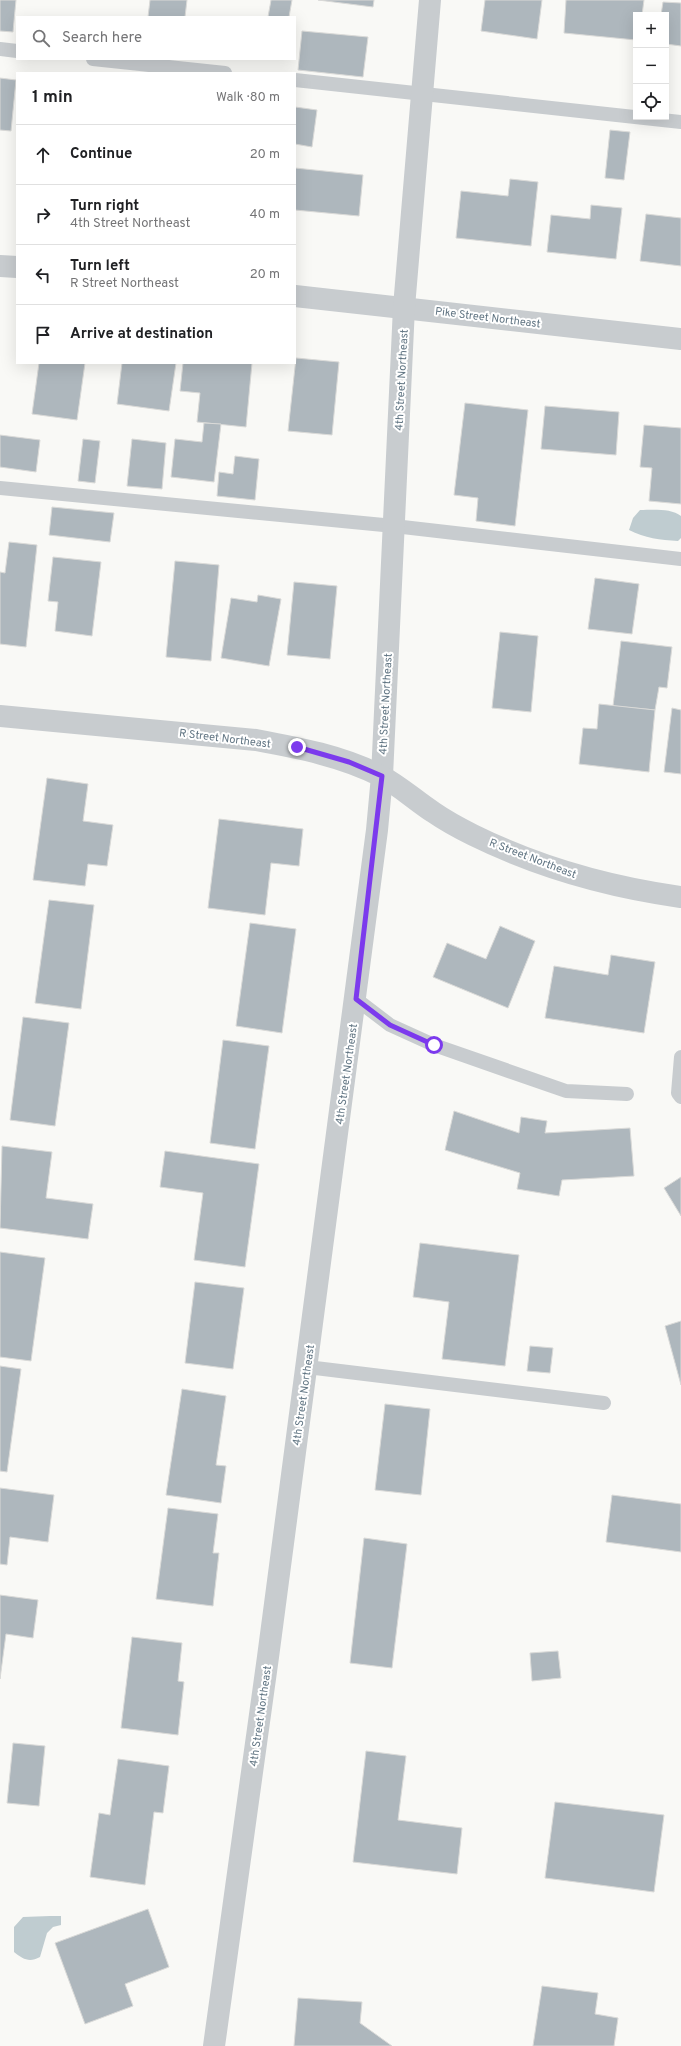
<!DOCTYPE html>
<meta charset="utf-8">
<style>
:root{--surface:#fff;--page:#f6f6f6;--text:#202124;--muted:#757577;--line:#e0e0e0}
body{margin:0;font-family:Overpass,sans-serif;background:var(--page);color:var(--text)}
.controls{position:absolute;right:12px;top:12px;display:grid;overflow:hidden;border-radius:0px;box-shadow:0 4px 16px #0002}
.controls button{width:36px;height:36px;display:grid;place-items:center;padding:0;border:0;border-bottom:1px solid var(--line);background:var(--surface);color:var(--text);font:20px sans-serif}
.stop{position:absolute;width:12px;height:12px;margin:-9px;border:3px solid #7c3aed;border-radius:50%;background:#fff}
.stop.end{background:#7c3aed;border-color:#fff;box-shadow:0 1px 4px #0008}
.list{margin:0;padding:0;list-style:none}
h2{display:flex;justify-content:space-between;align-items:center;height:52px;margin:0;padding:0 16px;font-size:17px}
h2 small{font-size:13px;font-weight:400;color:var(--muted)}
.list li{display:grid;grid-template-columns:26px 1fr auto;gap:12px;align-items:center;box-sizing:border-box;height:60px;padding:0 16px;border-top:1px solid var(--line)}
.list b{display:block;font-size:15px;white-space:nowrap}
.list p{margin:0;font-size:13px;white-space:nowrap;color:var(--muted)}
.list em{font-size:13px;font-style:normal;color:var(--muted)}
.icon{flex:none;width:22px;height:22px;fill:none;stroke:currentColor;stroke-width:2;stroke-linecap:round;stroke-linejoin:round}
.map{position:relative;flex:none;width:681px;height:2046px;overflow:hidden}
.search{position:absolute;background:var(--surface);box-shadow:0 4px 16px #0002;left:16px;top:16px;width:280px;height:44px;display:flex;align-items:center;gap:10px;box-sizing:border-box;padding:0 14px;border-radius:0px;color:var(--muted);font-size:15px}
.panel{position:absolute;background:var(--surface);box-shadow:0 4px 16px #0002;left:16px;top:72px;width:280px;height:292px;border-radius:0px}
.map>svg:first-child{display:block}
.water{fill:#bfccd0}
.building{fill:#aeb7bd;stroke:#dadad8}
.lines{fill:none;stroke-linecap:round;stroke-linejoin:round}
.service{stroke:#c8cccf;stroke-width:14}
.minor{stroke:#c8cccf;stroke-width:22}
.tertiary{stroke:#c8cccf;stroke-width:22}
.route{stroke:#7c3aed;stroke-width:5}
.labels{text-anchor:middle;stroke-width:4;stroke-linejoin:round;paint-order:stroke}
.street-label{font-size:11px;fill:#617583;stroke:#fff}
</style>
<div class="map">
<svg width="681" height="2046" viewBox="0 0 681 2046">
<rect width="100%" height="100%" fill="#f9f9f6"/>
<g class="water">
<path d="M640,510C652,510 671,508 681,516V538L678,541C660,540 645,538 629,530L633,518Z"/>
<path d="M50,1916H61V1925L53,1927L47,1933L40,1957C29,1963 23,1959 14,1952V1927L23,1917Z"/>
</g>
<g class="building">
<path d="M0,0H16L13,32L0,31Z"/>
<path d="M150,0H187L185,17H148Z"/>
<path d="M271,0H292L289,17H268Z"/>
<path d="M318,0H374L373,7Z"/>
<path d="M485,0H542L537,39L481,31Z"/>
<path d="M566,0H644L642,15H636V40L564,33Z"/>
<path d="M663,2L681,3V46L666,44V15H661Z"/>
<path d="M302,31L368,37L363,77L298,70Z"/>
<path d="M0,78L16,80L11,131L0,130Z"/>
<path d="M295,107L317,110L312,147L295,144Z"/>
<path d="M610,130L630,132L624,180L605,178Z"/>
<path d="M295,168L363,175L359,216L295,210Z"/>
<path d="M510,179L538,182L531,246L456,238L461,191L508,196Z"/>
<path d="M591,205L622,208L616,259L547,252L551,215L590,219Z"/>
<path d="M646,214L681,218V266L640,261Z"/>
<path d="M296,358L339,362L332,435L288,431Z"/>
<path d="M39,363H85L77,420L32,414Z"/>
<path d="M122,363H176L169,411L117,404Z"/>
<path d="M183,363H252L246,427L197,422L200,393L180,391Z"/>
<path d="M465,403L528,410L515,526L476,521L478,498L454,495Z"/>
<path d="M545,406L619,412L616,455L541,449Z"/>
<path d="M204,423L221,424L214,482L171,477L175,439L202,442Z"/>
<path d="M644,425L681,428V504L649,501L652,468L640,467Z"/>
<path d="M0,435L40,440L36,472L0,467Z"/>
<path d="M83,439L100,441L95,483L78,481Z"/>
<path d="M132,439L166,443L162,489L127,486Z"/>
<path d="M235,456L259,459L255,500L217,496L219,472L233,474Z"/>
<path d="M52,507L114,513L110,542L49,535Z"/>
<path d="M9,542L37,545L26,647L0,644V572L5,573Z"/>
<path d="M53,557L101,562L92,636L55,631L58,602L48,601Z"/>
<path d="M175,561L219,565L211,661L166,657Z"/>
<path d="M595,578L639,584L632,634L588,629Z"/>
<path d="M294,582L337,586L330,659L287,655Z"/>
<path d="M258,595L281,599L269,666L221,658L231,598L257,602Z"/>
<path d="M500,632L538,636L531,712L492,708Z"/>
<path d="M621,641L672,647L667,688L659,687L655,710L613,706Z"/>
<path d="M599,704L655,710L649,772L579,764L583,728L597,729Z"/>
<path d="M672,708L681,710V774L664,772Z"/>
<path d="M47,778L88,784L83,821L113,825L107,866L88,864L85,886L33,880Z"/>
<path d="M219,819L303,829L299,866L271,863L265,915L208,908Z"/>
<path d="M49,900L94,905L81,1009L35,1003Z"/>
<path d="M250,923L296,929L282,1033L236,1026Z"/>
<path d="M500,926L535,941L508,1008L433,977L447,943L486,959Z"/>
<path d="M611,955L655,962L644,1033L545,1018L554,966L608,975Z"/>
<path d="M23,1017L69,1023L55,1126L10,1120Z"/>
<path d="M223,1040L269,1046L255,1149L210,1143Z"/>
<path d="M454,1111L519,1133L521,1117L547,1121L545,1133L630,1128L634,1176L562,1180L559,1196L517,1189L520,1173L445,1150Z"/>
<path d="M2,1146L52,1152L46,1198L93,1204L88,1239L0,1228Z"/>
<path d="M165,1151L259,1164L245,1267L194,1260L203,1193L160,1187Z"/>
<path d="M681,1177V1216L664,1188Z"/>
<path d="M420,1243L519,1255L505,1366L442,1359L449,1302L413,1297Z"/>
<path d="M0,1252L45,1258L31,1361L0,1357Z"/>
<path d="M195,1282L244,1288L233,1369L185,1363Z"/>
<path d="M681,1321V1385L665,1326Z"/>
<path d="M530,1346L553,1348L550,1373L527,1371Z"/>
<path d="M0,1366L21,1369L7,1472L0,1471Z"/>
<path d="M182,1389L226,1396L216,1465L226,1466L221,1503L166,1495Z"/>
<path d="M385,1404L430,1409L421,1495L375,1490Z"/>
<path d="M0,1488L54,1495L48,1542L10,1537L7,1565L0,1564Z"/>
<path d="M612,1495L681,1504V1552L606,1542Z"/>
<path d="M168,1508L218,1514L213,1553H219L213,1606L156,1599Z"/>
<path d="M364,1538L407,1544L392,1668L350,1663Z"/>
<path d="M0,1595L38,1600L33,1638L6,1634L0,1679Z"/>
<path d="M132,1637L182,1643L178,1681L184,1682L178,1735L121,1728Z"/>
<path d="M558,1651L561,1678L532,1681L530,1653Z"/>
<path d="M13,1743L45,1746L39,1806L7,1803Z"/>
<path d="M366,1751L406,1756L398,1820L462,1828L457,1874L353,1862Z"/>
<path d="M118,1759L169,1766L163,1813L154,1812L145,1885L90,1877L99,1813L110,1815Z"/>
<path d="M555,1802L664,1815L654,1892L545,1878Z"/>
<path d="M148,1909L169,1967L125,1984L133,2006L85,2024L55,1943Z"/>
<path d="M542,1986L598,1993L595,2014L618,2018L614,2046H533Z"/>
<path d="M298,1998L362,2002L360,2023L392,2046H294Z"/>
</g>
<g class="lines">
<g class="service">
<path d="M0,49L17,51"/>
<path d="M93,59L225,73"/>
<path d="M295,80L681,122"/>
<path d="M0,488L394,526L681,559"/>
<path d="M356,999L390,1025L434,1045L566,1091L627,1094"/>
<path d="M681,1057L678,1093L681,1097"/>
<path d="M307,1367L604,1403"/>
</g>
<g class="minor">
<path d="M0,266L17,267"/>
<path d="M295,296L681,339"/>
<path d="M214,2046L268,1657L377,830L382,776L404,307L430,0"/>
</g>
<path class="tertiary" d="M0,716L256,740C299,748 342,756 381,776C400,786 416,801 433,812C446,821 459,828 473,835C538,867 609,887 681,897"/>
</g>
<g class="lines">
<path class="route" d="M297,747L349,762L382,776L356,999L390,1025L434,1045"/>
</g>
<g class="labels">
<g class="street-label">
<text transform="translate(488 317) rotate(7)" y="4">Pike Street Northeast</text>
<text transform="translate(401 380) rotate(-87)" y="4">4th Street Northeast</text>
<text transform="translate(385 704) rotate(-87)" y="4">4th Street Northeast</text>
<text transform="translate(225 738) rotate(7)" y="4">R Street Northeast</text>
<text transform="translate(533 858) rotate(21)" y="4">R Street Northeast</text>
<text transform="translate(346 1074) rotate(-82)" y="4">4th Street Northeast</text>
<text transform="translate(303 1395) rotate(-82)" y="4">4th Street Northeast</text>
<text transform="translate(260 1716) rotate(-82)" y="4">4th Street Northeast</text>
</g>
</g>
</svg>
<div class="controls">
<button>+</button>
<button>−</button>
<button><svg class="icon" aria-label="locate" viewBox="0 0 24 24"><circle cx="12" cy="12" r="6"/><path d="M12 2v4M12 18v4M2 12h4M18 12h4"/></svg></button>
</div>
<div class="stop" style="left:434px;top:1045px"></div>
<div class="stop end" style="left:297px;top:747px"></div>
<div class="search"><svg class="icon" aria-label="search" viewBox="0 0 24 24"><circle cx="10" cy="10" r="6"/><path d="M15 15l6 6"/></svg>Search here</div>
<section class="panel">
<h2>1 min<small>Walk · 80 m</small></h2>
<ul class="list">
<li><svg class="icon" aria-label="ahead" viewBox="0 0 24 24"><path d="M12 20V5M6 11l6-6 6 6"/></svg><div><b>Continue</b></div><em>20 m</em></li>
<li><svg class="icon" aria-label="right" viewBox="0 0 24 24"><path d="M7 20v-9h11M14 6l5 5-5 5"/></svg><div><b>Turn right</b><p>4th Street Northeast</p></div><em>40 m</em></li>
<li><svg class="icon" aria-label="left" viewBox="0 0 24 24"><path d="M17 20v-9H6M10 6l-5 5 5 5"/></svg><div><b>Turn left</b><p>R Street Northeast</p></div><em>20 m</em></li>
<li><svg class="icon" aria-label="arrive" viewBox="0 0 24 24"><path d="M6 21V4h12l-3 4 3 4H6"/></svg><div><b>Arrive at destination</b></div></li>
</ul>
</section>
</div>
